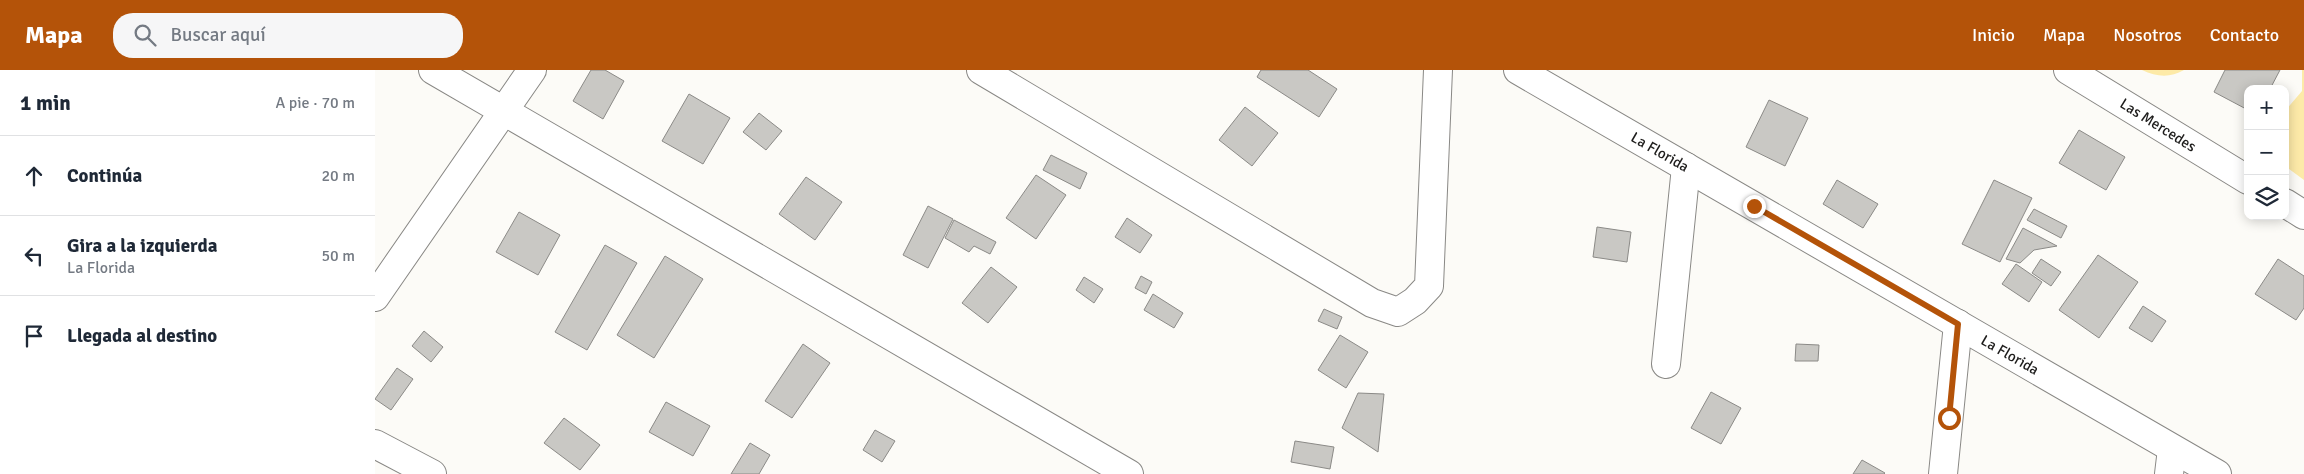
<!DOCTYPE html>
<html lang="es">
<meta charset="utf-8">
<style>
:root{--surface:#fff;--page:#f6f6f7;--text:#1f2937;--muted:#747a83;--line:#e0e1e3;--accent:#b45309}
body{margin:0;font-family:Signika,sans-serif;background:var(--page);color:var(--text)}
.controls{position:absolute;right:15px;top:15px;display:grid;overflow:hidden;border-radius:10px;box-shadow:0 2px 12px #0003}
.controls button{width:45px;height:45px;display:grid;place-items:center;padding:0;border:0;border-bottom:1px solid var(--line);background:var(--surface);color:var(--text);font:25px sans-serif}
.stop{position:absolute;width:15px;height:15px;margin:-11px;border:4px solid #b45309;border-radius:50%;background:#fff}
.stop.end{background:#b45309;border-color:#fff;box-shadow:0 1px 5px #0008}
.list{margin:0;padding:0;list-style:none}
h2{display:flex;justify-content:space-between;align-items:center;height:65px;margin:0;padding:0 20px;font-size:21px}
h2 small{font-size:16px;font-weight:400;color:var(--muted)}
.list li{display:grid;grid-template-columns:32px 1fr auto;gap:15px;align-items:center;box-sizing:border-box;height:80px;padding:0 20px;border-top:1px solid var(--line)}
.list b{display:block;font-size:19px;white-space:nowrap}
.list p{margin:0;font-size:16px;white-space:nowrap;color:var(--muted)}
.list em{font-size:16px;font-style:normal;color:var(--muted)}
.icon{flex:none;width:28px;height:28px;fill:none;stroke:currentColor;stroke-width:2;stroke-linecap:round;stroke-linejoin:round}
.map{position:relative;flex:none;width:1929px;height:404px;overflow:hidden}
header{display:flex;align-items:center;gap:30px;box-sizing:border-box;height:70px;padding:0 25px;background:var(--accent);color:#fff}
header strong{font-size:24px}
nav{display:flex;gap:28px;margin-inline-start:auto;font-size:18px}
.search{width:350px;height:45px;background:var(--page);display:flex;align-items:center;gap:12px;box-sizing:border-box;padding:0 18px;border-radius:20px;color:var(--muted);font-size:19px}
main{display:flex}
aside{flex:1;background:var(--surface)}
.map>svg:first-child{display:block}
.green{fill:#fdeaa8}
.building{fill:#c9c8c4;stroke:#8b8a87}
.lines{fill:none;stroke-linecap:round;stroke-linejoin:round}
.minor-casing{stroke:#898885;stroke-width:30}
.minor{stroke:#fff;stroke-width:28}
.route{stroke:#b45309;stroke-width:6}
.labels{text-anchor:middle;stroke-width:4;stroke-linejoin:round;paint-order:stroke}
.street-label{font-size:15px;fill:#1d1c1b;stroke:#fff}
</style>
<header>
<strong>Mapa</strong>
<div class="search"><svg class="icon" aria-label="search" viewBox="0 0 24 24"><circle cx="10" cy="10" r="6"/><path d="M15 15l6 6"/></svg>Buscar aquí</div>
<nav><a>Inicio</a><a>Mapa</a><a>Nosotros</a><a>Contacto</a></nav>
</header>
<main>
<aside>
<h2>1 min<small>A pie · 70 m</small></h2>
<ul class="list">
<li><svg class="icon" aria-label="ahead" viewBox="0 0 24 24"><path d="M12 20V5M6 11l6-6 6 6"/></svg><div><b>Continúa</b></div><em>20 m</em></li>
<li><svg class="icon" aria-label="left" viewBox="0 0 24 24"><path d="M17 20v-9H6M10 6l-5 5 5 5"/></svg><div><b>Gira a la izquierda</b><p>La Florida</p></div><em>50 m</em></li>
<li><svg class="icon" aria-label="arrive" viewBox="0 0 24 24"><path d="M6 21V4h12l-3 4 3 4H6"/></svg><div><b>Llegada al destino</b></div></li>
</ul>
</aside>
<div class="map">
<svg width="1929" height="404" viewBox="0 0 1929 404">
<rect width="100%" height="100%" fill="#fcfbf7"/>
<g class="green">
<path d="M1767,0H1809C1795,8 1782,7 1767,0Z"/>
<path d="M1927,0H1929V110L1910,96V41L1927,21Z"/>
</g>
<g class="building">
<path d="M216,0H230L249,11L228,49L198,31Z"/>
<path d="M886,0H933L962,19L944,47L882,7Z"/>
<path d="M1850,0H1905L1895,19H1873V40L1839,22Z"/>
<path d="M314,24L355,48L328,94L287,71Z"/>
<path d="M1394,30L1433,48L1410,96L1371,77Z"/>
<path d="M870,37L903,63L877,96L844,70Z"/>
<path d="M384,43L407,61L391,80L368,62Z"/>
<path d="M1704,60L1750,87L1731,120L1684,93Z"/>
<path d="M676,85L712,103L705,119L668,100Z"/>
<path d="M661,105L691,125L661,169L631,148Z"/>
<path d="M431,107L467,132L440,170L404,144Z"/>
<path d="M1462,110L1503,134L1488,158L1448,134Z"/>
<path d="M1619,110L1657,128L1625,192L1587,174Z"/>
<path d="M553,136L578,149L553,198L528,185Z"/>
<path d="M1659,139L1692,156L1686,168L1652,150Z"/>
<path d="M144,142L185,165L163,205L121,182Z"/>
<path d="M752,148L777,165L765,183L740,167Z"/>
<path d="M579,150L621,172L615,184L599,176L594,182L570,168Z"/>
<path d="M1222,157L1256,162L1252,192L1218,187Z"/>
<path d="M1648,158L1682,176L1659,180L1645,193L1631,189Z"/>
<path d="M230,175L262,193L212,280L180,262Z"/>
<path d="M1723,185L1763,212L1724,268L1684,240Z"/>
<path d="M290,186L328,209L279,288L242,265Z"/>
<path d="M1666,189L1686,202L1676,216L1657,203Z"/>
<path d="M1903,189L1929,206V238L1921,250L1880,224Z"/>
<path d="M1641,194L1667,212L1654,232L1627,214Z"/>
<path d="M616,197L642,217L613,253L587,233Z"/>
<path d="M766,206L777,212L771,224L760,218Z"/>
<path d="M709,207L728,219L719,233L701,220Z"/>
<path d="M778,224L808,243L799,258L769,240Z"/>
<path d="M1768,236L1791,251L1777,272L1754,258Z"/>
<path d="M949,239L967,247L962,259L943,251Z"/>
<path d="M49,261L68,277L56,292L37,276Z"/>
<path d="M965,265L993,282L971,318L943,300Z"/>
<path d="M428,274L455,293L417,348L390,331Z"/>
<path d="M1421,274L1444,275L1443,291H1420Z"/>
<path d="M22,298L38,309L16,340L0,329Z"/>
<path d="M1336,322L1366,338L1346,374L1316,358Z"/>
<path d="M983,323L1009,324L1003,382L967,358Z"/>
<path d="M291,332L335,356L318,386L274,362Z"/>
<path d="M189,348L225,375L205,400L169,373Z"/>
<path d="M500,360L520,371L507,392L488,380Z"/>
<path d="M920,371L959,377L955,399L916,392Z"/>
<path d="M375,373L395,385L384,404H356Z"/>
<path d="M1487,390L1510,403L1509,404H1478Z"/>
</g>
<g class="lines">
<g class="minor-casing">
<g id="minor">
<path d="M58,0L754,404"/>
<path d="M606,0L997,233L1023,242L1040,231L1054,216L1063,0"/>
<path d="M1143,0L1842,404"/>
<path d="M1693,0L1873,110"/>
<path d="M1910,133L1929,145"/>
<path d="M0,227L157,0"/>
<path d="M1291,294L1311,97"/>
<path d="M0,374L57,404"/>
<path d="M1568,404L1583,254"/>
<path d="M1794,404L1797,379"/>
</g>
</g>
<use href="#minor" class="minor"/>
</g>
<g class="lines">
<path class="route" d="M1379,136L1583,254L1574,348"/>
</g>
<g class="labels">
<g class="street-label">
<text transform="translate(1783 55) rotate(32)" y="5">Las Mercedes</text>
<text transform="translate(1285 82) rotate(30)" y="5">La Florida</text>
<text transform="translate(1635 285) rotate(30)" y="5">La Florida</text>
</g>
</g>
</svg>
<div class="controls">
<button>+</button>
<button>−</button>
<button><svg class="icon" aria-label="layers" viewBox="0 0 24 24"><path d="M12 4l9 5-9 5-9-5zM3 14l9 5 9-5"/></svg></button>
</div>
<div class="stop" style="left:1574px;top:348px"></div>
<div class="stop end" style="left:1379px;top:136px"></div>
</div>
</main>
